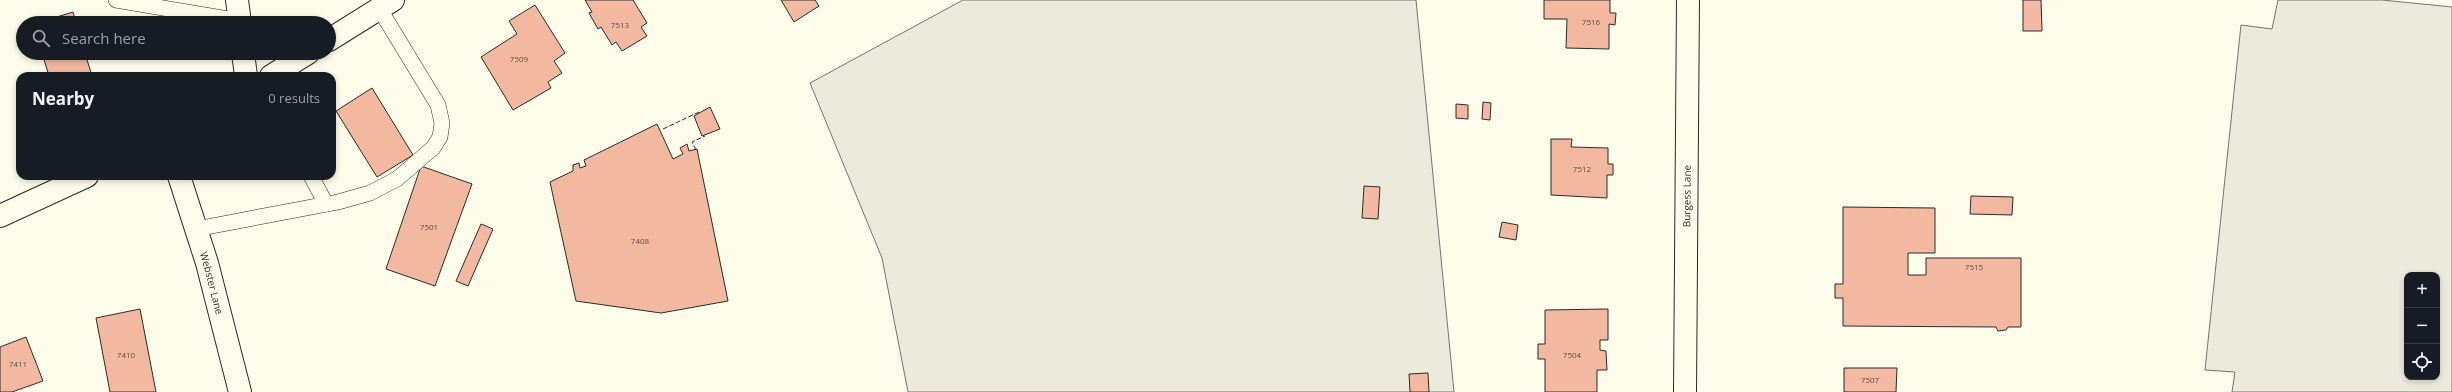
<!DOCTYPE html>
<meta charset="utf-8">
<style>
:root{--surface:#171b24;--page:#242831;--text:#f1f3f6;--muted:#9ea1a6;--line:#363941}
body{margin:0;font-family:"Open Sans",sans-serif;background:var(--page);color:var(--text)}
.controls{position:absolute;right:12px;bottom:12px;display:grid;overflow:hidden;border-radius:8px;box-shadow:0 2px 6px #0003}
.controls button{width:36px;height:36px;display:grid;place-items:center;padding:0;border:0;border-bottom:1px solid var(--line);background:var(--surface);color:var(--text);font:20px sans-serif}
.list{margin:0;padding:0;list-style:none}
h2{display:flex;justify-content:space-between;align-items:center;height:52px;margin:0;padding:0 16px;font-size:17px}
h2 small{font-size:13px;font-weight:400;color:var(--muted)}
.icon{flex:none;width:22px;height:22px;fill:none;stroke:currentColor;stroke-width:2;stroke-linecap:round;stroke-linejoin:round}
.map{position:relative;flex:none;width:2452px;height:392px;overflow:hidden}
.search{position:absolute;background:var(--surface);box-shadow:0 2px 6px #0003;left:16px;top:16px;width:320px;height:44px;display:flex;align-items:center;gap:10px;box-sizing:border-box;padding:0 14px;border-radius:22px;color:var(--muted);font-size:15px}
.panel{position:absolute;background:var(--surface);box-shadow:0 2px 6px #0003;left:16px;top:72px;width:320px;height:108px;border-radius:12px}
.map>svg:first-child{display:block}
.green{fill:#ecebdb;stroke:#74746e}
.parking{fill:#eceadb;stroke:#74746e;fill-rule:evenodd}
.building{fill:#f2b8a0;stroke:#2b2b2b}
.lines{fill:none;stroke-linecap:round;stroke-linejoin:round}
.lane-casing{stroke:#2b2b2b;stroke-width:16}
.street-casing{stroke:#2b2b2b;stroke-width:24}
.primary-casing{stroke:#2b2b2b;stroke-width:24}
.lane{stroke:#fdfbea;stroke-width:15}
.street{stroke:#fdfbea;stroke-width:22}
.primary{stroke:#fdfbea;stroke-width:22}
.fence{stroke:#2b2b2b;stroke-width:1;stroke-dasharray:5 2;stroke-linecap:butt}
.labels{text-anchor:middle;stroke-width:3;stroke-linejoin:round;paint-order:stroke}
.number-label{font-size:8px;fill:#5d4e48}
.street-label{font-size:10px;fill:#2b2b2b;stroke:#fdfbea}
</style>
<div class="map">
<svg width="2452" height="392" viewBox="0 0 2452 392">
<rect width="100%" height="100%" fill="#fdfbea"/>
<path class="green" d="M963,0H1416L1454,392H908L882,258L810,83Z"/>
<path class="parking" d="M2278,0H2382L2452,7V392H2232L2235,372L2205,370L2241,25L2272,29ZM2407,275H2437V377H2407Z"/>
<g class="building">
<path d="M585,0H633L647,23L641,27L647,36L622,51L616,42L612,45L601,27L598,29L589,13L592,12Z"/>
<path d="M781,0H815L819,6L794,22Z"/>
<path d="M1544,0H1610V13H1616L1615,25L1609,24V49L1566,48L1567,19H1544Z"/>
<path d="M2023,0H2041L2042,31H2023Z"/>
<path d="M535,5L565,53L554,61L562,73L548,82L551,88L513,110L481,57L517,34L509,21Z"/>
<path d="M73,12L76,23H37Z"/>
<path d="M42,53H85L92,76H49Z"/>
<path d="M372,88L413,155L377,177L336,111Z"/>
<path d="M1483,102L1491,103L1490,120L1482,119Z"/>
<path d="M1456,104L1468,105V119L1456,118Z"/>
<path d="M710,107L720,129L702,136L694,116Z"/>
<path d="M657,124L673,159L683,154L680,148L687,144L689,151L697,149L728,301L661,313L576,301L550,182L573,171V165L579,163L580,168L586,166L584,160Z"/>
<path d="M1551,139H1572L1571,147L1608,148V164H1613V175H1607V198L1551,195Z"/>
<path d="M421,166L472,184L435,286L386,269Z"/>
<path d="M1364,186L1380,187L1378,219L1362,218Z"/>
<path d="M1971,196L2013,197L2012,215L1970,214Z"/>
<path d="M1843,207L1935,208V253H1908V275H1926V258H2021V327H2008L2006,330L1998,331L1996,327L1843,326V298H1835V284H1843Z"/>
<path d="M1502,222L1518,225L1516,240L1499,237Z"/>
<path d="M481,224L493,229L468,286L456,281Z"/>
<path d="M140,309L156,392H110L96,318Z"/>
<path d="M1608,309V340H1600V350L1606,351L1607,370H1597V392H1545V359H1538V344H1545V310Z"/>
<path d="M26,337L43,381L12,392H0V347Z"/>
<path d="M1844,368H1897L1896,392H1844Z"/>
<path d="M1428,373L1429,392H1410L1409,374Z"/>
</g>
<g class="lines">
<g class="lane-casing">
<g id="lane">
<path d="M116,0L240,21"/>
<path d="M311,176L326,204"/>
<path d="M196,229L338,202L370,193L397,179L433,148L440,137L442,123L438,105L379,8"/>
</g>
</g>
<g class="street-casing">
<g id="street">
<path d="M237,0L240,23"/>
<path d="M243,53L246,76"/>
<path id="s1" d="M179,176L207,263L240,392"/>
<path id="s2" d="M1685,392L1688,0"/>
</g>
</g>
<g class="primary-casing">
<g id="primary">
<path d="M329,40L393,0"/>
<path d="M271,76L308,53"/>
<path d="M0,216L87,176"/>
</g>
</g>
<use href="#lane" class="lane"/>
<use href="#street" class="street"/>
<use href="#primary" class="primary"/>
<g class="fence">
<path d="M663,129L699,112"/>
<path d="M696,150L692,142L705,136"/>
</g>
</g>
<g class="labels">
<g class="number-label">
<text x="1591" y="25">7516</text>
<text x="620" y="28">7513</text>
<text x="519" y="62">7509</text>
<text x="1582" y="172">7512</text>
<text x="429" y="230">7501</text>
<text x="640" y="244">7408</text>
<text x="1974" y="270">7515</text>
<text x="126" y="358">7410</text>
<text x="1572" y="358">7504</text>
<text x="18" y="367">7411</text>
<text x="1870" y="383">7507</text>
</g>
<g class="street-label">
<text dy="4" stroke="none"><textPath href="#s2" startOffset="196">Burgess Lane</textPath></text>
<text dy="4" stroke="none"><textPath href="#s1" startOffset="112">Webster Lane</textPath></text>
</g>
</g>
</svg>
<div class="controls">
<button>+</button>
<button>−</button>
<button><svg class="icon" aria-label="locate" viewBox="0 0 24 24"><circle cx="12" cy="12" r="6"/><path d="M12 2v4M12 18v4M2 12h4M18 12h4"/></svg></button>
</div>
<div class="search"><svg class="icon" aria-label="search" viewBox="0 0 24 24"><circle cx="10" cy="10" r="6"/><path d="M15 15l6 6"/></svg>Search here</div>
<section class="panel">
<h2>Nearby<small>0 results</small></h2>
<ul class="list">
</ul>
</section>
</div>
